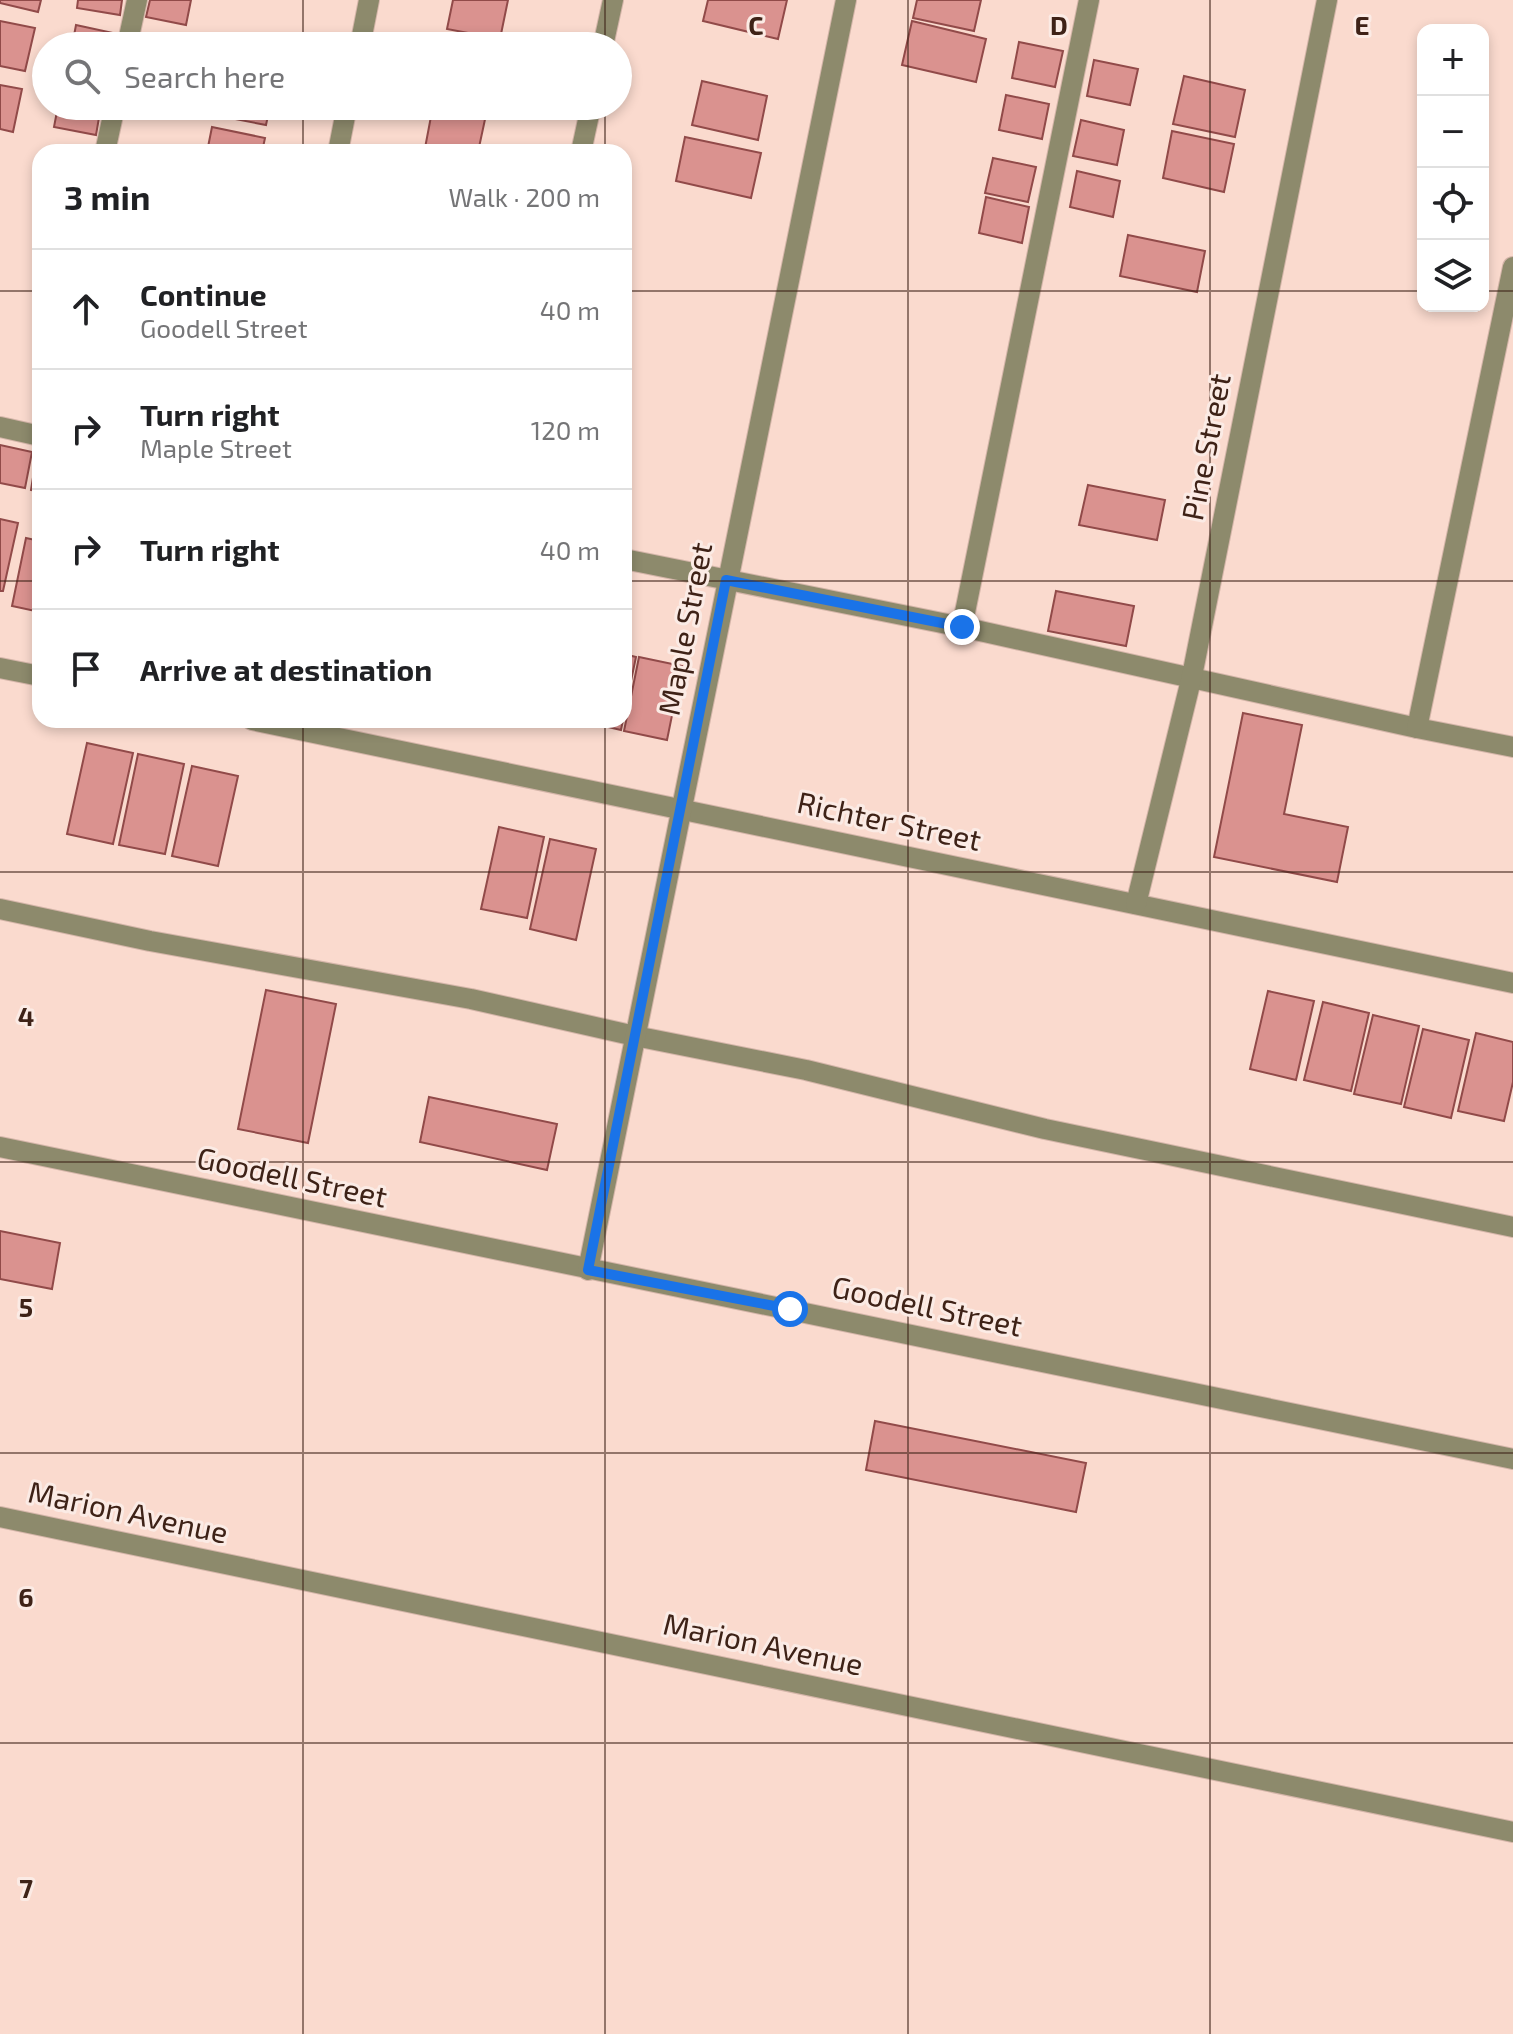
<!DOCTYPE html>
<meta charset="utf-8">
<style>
:root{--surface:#fff;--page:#f2f2f2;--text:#202124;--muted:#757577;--line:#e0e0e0}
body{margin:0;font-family:"Exo 2",sans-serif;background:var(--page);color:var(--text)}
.controls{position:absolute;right:24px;top:24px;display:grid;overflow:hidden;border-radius:16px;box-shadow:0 4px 12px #0003}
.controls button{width:72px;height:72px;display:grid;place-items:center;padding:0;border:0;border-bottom:2px solid var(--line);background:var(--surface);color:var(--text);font:40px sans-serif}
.stop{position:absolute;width:24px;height:24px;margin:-18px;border:6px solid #1a73e8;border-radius:50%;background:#fff}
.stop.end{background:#1a73e8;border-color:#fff;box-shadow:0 2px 8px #0008}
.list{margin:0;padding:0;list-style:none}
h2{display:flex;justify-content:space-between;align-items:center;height:104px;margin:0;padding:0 32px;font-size:34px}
h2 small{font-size:26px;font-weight:400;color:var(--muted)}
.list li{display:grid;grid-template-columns:52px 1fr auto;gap:24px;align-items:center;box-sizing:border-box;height:120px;padding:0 32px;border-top:2px solid var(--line)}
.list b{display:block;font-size:30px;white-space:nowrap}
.list p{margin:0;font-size:26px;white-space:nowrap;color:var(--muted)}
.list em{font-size:26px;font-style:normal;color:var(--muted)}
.icon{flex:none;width:44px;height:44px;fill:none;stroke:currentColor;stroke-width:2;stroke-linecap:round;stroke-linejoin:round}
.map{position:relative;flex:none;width:1513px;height:2034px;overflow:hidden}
.search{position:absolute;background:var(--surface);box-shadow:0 4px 12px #0003;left:32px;top:32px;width:600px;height:88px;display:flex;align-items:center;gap:20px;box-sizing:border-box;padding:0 28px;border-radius:44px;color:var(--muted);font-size:30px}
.panel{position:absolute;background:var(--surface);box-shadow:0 4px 12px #0003;left:32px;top:144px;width:600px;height:584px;border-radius:24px}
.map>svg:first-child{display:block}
.building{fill:#da928f;stroke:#914a49;stroke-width:2}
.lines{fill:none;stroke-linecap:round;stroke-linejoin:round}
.minor-casing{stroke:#d4b5a9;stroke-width:22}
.minor{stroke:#8d8a6c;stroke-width:20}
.route{stroke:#1a73e8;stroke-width:10}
.grid{fill:none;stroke:#3e2217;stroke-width:2;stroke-opacity:0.55}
.labels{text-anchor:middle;stroke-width:6;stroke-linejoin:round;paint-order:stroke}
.street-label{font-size:30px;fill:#3e2217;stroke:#fbebe5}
.grid-label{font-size:26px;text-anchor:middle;font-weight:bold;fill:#3e2217;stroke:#fbebe5;stroke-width:6;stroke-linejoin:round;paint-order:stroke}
</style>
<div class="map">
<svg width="1513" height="2034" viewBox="0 0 1513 2034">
<rect width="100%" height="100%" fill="#fadace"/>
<g class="building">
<path d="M0,0H41L38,12L0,3Z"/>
<path d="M78,0H122L120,15L77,8Z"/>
<path d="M150,0H191L186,25L146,17Z"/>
<path d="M453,0H508L500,39L447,29Z"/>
<path d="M708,0H787L778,39L703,21Z"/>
<path d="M917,0H981L974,31L913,18Z"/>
<path d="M0,21L35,28L25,71L0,66Z"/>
<path d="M912,21L986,39L976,82L902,65Z"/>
<path d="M76,25L113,33L111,46H72Z"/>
<path d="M145,38L182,46H143Z"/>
<path d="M1019,42L1063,51L1055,87L1012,78Z"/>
<path d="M1094,60L1138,69L1130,105L1087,96Z"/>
<path d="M1184,76L1245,90L1235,137L1173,124Z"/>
<path d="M702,81L767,96L758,140L692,125Z"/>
<path d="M0,85L22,89L13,132L0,129Z"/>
<path d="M1006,95L1049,104L1042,139L999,130Z"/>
<path d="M58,106H101L96,135L54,127Z"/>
<path d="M215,106H270L266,125L214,115Z"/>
<path d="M433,106H465L487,110L478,152H447L425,148Z"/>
<path d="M1081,120L1124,130L1117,165L1073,156Z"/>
<path d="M212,127L265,138L262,152H207Z"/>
<path d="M1172,131L1234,144L1224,192L1163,178Z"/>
<path d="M685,137L761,153L751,198L676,181Z"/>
<path d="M993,158L1036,167L1028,202L985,193Z"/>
<path d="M1077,171L1120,181L1113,217L1070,207Z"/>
<path d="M986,197L1029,207L1022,243L979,233Z"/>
<path d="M1128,235L1205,251L1197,292L1120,276Z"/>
<path d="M0,445L32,452L25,488L0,483Z"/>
<path d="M37,452H40V492L31,490Z"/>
<path d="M1088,485L1165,500L1157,540L1079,525Z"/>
<path d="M0,519L18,523L3,591H0Z"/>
<path d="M26,538L40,541V612L12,606Z"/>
<path d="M1056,591L1134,606L1126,646L1048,631Z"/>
<path d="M624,654L636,657L624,714Z"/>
<path d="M639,657L682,666L667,740L624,731Z"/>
<path d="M1243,713L1302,725L1284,814L1348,827L1337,882L1214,857Z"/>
<path d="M578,720H623L621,730Z"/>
<path d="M87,743L133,753L113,844L67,834Z"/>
<path d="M138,754L184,764L165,854L119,845Z"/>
<path d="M192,766L238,776L218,866L172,856Z"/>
<path d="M499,827L544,837L527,918L481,909Z"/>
<path d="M550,839L596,849L576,940L530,929Z"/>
<path d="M266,990L336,1004L308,1143L238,1129Z"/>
<path d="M1268,991L1314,1001L1296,1080L1250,1069Z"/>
<path d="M1323,1002L1369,1013L1351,1091L1304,1080Z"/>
<path d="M1373,1015L1419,1026L1401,1104L1354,1094Z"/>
<path d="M1423,1029L1469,1040L1451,1118L1404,1107Z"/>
<path d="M1476,1033L1513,1042V1082L1504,1121L1458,1111Z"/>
<path d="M429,1097L557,1124L547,1170L420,1142Z"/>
<path d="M0,1231L60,1243L52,1289L0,1279Z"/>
<path d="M875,1421L1086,1463L1076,1512L866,1470Z"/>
</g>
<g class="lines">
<g class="minor-casing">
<g id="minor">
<path d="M1089,0L962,627L1417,728"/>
<path d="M127,46L137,0"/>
<path d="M360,46L369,0"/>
<path d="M603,46L613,0"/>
<path d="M105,152L115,106"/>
<path d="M338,152L347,106"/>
<path d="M581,152L591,106"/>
<path d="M1513,267L1417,728L1513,747"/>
<path d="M0,427L40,436"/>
<path d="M624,559L962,627"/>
<path d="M0,668L40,676"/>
<path d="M252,720L1513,983"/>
<path d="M1136,904L1192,676L1327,0"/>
<path d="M0,909L150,941L471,999L635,1036L806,1070L1045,1129L1513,1227"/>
<path d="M0,1147C504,1253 1009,1354 1513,1459"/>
<path d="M588,1270L846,0"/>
<path d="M0,1517L1513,1832"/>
</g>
</g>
<use href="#minor" class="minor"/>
</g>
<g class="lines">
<path class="route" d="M790,1309L588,1270L726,580L962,627"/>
</g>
<path class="grid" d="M303,0V46M605,0V46M908,0V2034M1210,0V2034M303,106V152M605,106V152M0,291H40M624,291H1423M1483,291H1513M0,581H40M624,581H1513M303,720V2034M605,720V2034M0,872H1513M0,1162H1513M0,1453H1513M0,1743H1513"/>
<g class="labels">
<g class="street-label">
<text transform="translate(1207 447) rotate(-79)" y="10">Pine Street</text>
<text transform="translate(686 629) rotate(-79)" y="10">Maple Street</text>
<text transform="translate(889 822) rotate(12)" y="10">Richter Street</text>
<text transform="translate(292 1178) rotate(12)" y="10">Goodell Street</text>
<text transform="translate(927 1307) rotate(12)" y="10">Goodell Street</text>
<text transform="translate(128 1513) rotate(12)" y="10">Marion Avenue</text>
<text transform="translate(763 1645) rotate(12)" y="10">Marion Avenue</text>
</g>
</g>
<g class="grid-label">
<text x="756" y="35">C</text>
<text x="1059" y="35">D</text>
<text x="1362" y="35">E</text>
<text x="26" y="1026">4</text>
<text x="26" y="1317">5</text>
<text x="26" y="1607">6</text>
<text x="26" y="1898">7</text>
</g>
</svg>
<div class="controls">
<button>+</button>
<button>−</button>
<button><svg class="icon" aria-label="locate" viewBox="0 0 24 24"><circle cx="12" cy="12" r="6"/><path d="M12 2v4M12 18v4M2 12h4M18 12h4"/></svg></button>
<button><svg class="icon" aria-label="layers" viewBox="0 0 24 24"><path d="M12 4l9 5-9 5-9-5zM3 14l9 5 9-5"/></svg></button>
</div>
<div class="stop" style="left:790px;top:1309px"></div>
<div class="stop end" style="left:962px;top:627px"></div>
<div class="search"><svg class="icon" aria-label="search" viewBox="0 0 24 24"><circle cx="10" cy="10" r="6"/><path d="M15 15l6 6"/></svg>Search here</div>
<section class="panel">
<h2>3 min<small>Walk · 200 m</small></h2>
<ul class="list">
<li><svg class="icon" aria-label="ahead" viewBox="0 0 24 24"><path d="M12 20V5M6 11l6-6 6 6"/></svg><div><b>Continue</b><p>Goodell Street</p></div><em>40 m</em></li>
<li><svg class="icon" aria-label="right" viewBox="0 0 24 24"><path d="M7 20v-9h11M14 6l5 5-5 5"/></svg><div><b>Turn right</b><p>Maple Street</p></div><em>120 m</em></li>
<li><svg class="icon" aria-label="right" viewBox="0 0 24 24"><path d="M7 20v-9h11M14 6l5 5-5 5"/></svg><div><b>Turn right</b></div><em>40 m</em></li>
<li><svg class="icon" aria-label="arrive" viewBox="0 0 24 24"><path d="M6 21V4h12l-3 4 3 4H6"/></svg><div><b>Arrive at destination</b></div></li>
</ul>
</section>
</div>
